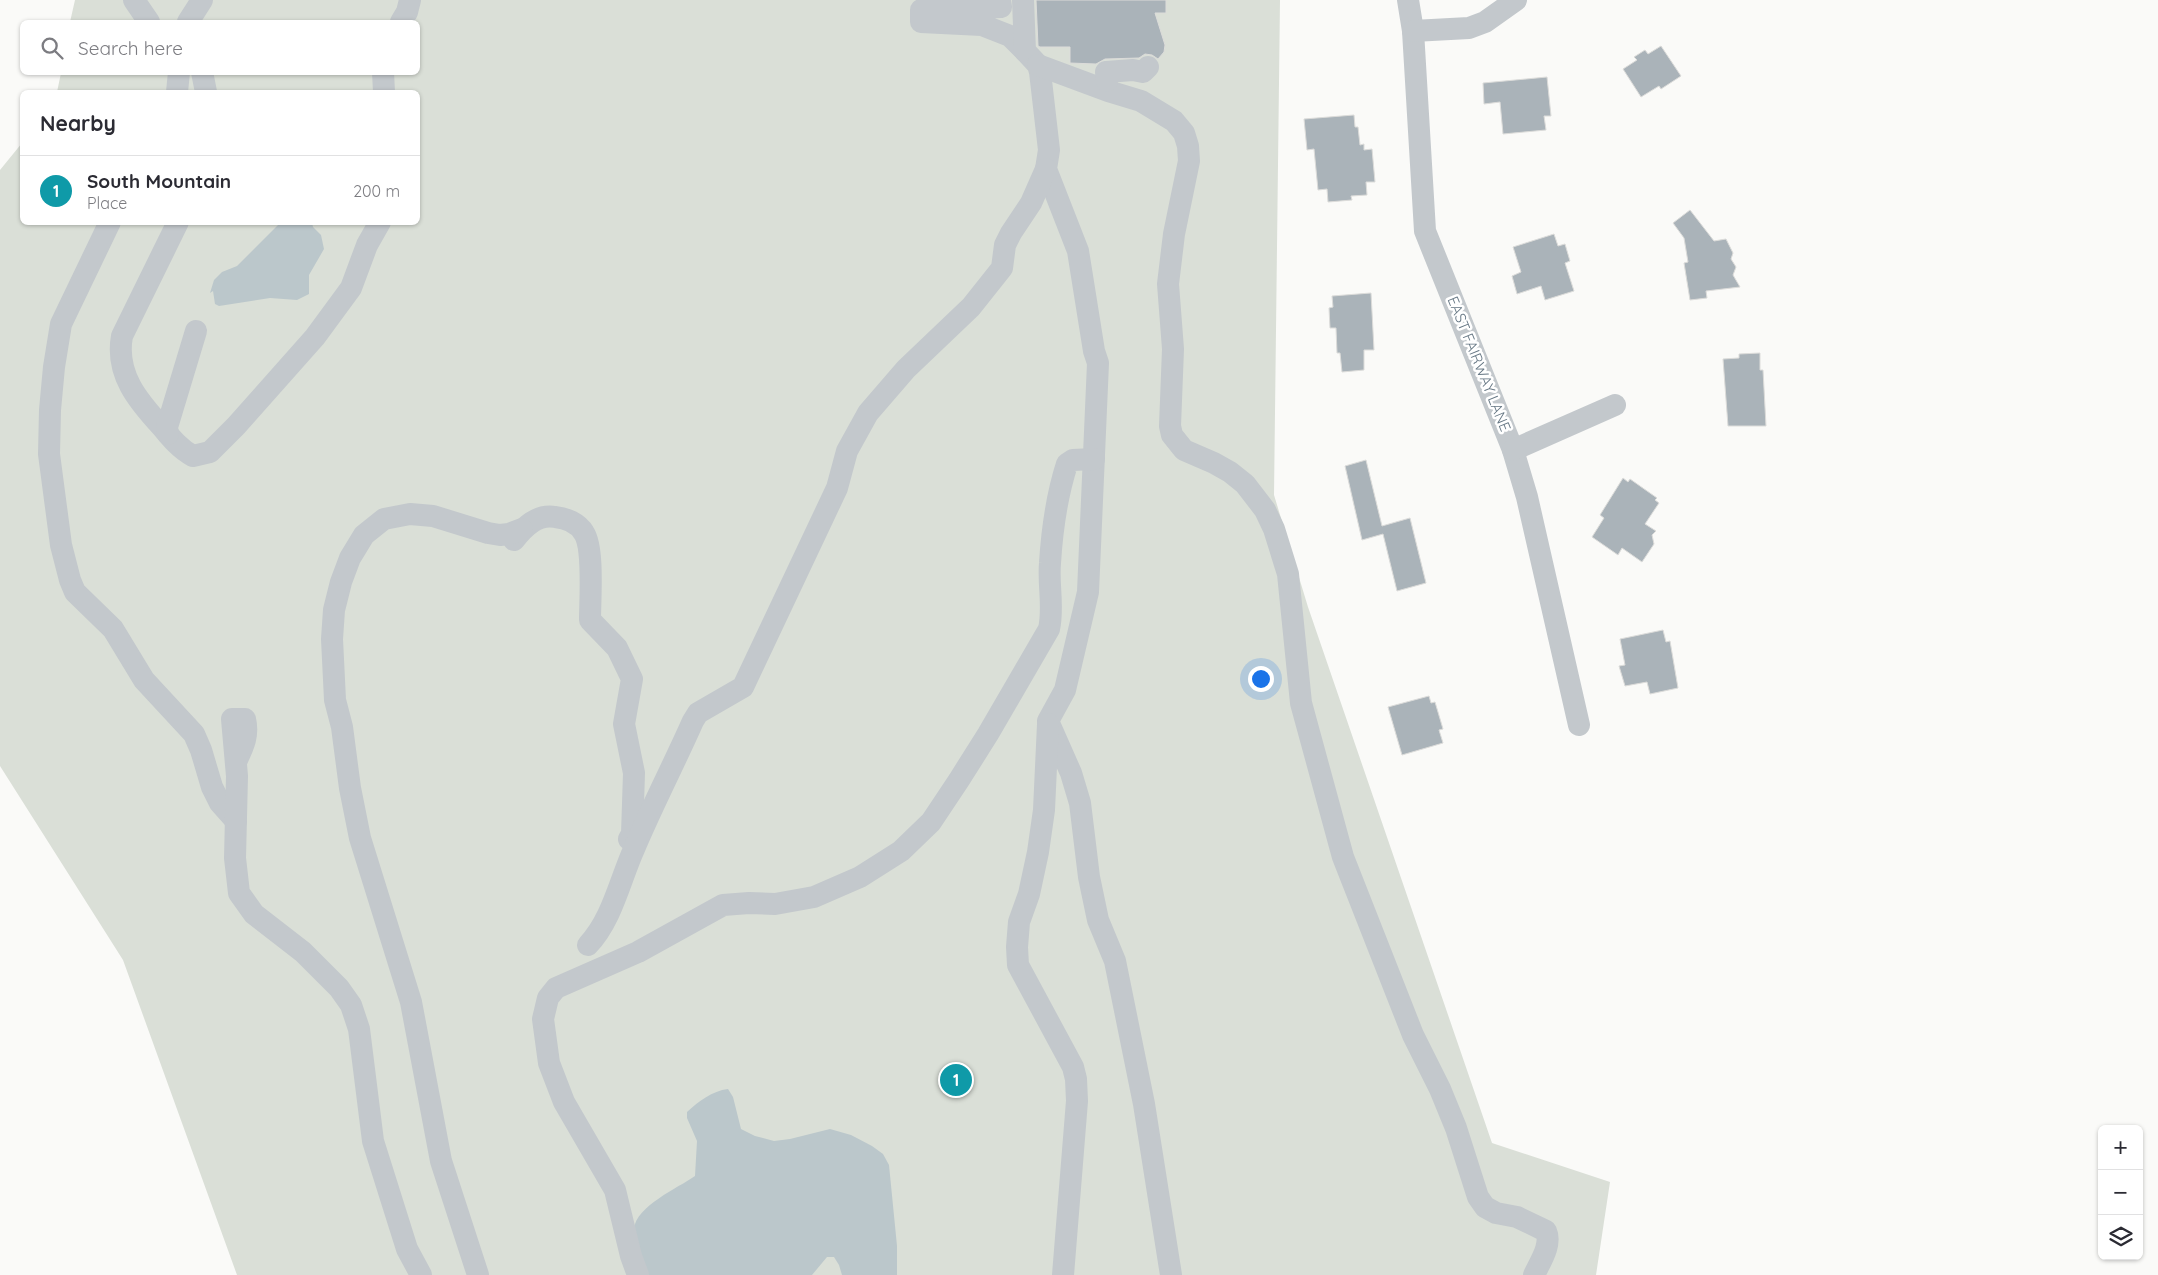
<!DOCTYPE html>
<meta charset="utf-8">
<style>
:root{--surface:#fff;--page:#f7f7f7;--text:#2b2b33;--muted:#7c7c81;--line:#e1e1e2;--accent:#0f766e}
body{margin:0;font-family:Quicksand,sans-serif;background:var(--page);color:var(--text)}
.controls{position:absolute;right:15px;bottom:15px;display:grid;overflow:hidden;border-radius:8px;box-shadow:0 1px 4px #0004}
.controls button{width:45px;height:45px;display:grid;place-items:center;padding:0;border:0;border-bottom:1px solid var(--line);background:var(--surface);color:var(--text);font:25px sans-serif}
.you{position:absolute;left:1260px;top:678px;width:18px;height:18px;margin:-12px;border:4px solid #fff;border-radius:50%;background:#1a73e8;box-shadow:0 0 0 8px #1a73e833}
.badge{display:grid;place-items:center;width:32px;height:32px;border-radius:50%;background:var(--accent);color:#fff;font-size:16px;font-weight:700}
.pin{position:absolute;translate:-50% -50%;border:2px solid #fff;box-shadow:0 1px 5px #0006}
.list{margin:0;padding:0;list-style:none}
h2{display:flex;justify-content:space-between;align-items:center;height:65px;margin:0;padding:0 20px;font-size:21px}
h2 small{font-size:16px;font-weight:400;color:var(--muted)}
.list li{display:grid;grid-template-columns:32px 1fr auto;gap:15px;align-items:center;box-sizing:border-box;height:70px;padding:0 20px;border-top:1px solid var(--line)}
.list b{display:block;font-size:19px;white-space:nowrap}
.list p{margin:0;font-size:16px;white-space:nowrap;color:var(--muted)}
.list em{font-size:16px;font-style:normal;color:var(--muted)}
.icon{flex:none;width:28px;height:28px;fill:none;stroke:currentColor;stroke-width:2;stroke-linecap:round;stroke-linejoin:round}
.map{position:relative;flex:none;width:2158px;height:1275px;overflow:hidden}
.search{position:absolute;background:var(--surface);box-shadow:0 1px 4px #0004;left:20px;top:20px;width:400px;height:55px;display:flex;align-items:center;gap:12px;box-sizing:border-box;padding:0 18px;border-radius:8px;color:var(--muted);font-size:19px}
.panel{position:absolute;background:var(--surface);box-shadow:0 1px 4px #0004;left:20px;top:90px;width:400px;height:135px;border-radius:8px}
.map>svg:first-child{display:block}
.green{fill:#dadfd7}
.water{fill:#bbc7cb}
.building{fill:#aab3b9;stroke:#dcdcda}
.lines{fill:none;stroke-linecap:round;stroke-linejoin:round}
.minor{stroke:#c3c8cc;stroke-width:22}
.labels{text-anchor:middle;stroke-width:5;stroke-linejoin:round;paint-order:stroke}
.street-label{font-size:15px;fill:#657683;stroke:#fff}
</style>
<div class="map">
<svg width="2158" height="1275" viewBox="0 0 2158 1275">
<rect width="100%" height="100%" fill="#fafaf8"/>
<path class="green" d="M75,0H1280L1274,495L1308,607L1492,1143L1610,1182L1596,1275H237L123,960L0,766V170L22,143V222H418V92H57L61,73L418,72V22H70Z"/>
<g class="water">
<path d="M280,223H312L313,227L321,235L324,249L309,275V294L297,300L270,298L219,306L215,304L213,291L210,293L214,280L222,272L237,266Z"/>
<path d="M728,1089L733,1097L741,1129L755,1136L774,1141L790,1139L830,1129L851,1135L872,1146L883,1154L889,1165L897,1246V1275H842L839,1265L834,1257H827L812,1275H645C643,1265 633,1238 634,1229C636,1206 678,1188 695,1176L697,1141L687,1118V1112C699,1101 712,1091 728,1089Z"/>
</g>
<g class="building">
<path d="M1036,0H1166V13H1155L1165,45L1164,52L1158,59L1152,55L1145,54L1139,58L1105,59L1096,64L1070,63V47H1040L1038,46Z"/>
<path d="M1661,46L1681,76L1661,89L1659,86L1641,97L1623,69L1637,60L1634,57L1645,50L1648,54Z"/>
<path d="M1547,77L1551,116H1544L1546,130L1503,134L1500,102L1484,104L1483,83Z"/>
<path d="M1354,115L1355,127H1358L1360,145L1364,144V150L1372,149L1375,182H1366L1367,195L1351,196L1352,200L1328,202L1327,189L1318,190L1314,149L1307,150L1304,119Z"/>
<path d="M1690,210L1714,241L1726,239L1733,253L1731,259L1736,267L1733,275L1740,287L1706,291L1707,298L1690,300L1684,263L1688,262L1684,238L1673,223Z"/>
<path d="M1554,234L1558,246L1565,244L1570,261L1565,263L1574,291L1545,300L1541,286L1517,294L1512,276L1521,272L1513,247Z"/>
<path d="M1371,293L1374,350H1364V370L1342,372L1340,353H1337L1336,328H1330L1329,308L1333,307L1332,296Z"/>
<path d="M1760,353V370H1763L1766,426H1728L1723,359L1739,358V354Z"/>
<path d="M1366,460L1382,526L1410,518L1426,583L1397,591L1383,534L1362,540L1345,466Z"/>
<path d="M1623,478L1628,482L1630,479L1657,498L1655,500L1659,503L1645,524L1656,531L1652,535L1654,544L1642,562L1622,548L1618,555L1592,537L1604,518L1600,515Z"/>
<path d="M1663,630L1666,642L1670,641L1678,688L1650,694L1647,682L1625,686L1619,666L1625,665L1620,639Z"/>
<path d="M1429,696L1431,703L1435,702L1443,729L1439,730L1443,743L1402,755L1388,707Z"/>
</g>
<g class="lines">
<g class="minor">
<path d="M134,0L149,22"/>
<path d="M1000,0L1001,7L921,10V22L982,25L1010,36L1025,51"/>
<path d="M1023,0L1025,51L1038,65L1040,72L1049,150L1046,169L1078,251L1094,351L1098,363L1088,592L1065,690L1048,721L1071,773L1080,803L1089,877L1098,920L1115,961L1144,1104L1171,1275"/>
<path d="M1408,0L1413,31L1425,231L1513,450L1527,497L1579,725"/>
<path d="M188,22L202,0"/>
<path d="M401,22L407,12L410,0"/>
<path d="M1413,31L1469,28L1485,22L1516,0"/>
<path d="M1038,65L1108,91L1141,101L1174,121L1184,133L1188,146L1189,161L1174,234L1168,284L1173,349L1170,426L1172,435L1184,450L1214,463L1230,472L1245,484L1265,510L1274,529L1288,574L1301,703L1343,857L1413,1035L1440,1089L1456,1128L1478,1197L1485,1207L1496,1213L1517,1217L1546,1231C1552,1245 1540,1262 1534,1275"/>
<path d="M202,72L206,92"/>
<path d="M383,72L384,92"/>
<path d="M1107,81L1106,72L1133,70L1143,72L1148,67"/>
<path d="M177,92L179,72"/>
<path d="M110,222L61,324L54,367L50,410L49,454L61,545L70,580L75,592L113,629L144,680L194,734L201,750L212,787L220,803L236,821"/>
<path d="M178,222L122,336C115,374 138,401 162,427C171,438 180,449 193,456L210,452L236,426L315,337L351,288L367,245L380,222"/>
<path d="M168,434L167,427L196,331"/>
<path d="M1513,450L1615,405"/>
<path d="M514,540C524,527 537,514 555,517C566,518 578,523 584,533C594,548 590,600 590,620L617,648L632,679L624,724L634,773L632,834L629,839"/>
<path d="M1048,724L1044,810L1038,852L1029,894L1019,922L1017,947L1018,965L1073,1067L1076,1079L1077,1101L1063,1275"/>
<path d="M236,762C243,747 249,736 245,719H232L237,776L235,858L239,893L254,914L303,952L339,988L351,1005L359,1029L373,1141L407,1249L421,1275"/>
<path d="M588,945C612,920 620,880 634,849C652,806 674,764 693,721L698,713L743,687L837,488L847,451L868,413L906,369L971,307L1002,268L1005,245L1011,233L1031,203L1046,169"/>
<path d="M478,1275L441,1161L411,1002L360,838L350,788L342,727L335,700L332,639L334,610L341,582L350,558L364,535L384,519L410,514L433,516L488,533L500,535L509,534L522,529"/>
<path d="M638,1275L631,1256L615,1190L564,1102L549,1063L543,1019L548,998L556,988L638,952L723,905L749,903L775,904L814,897L860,877L901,851L931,822L959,780L988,734L1049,629C1054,607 1048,586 1050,563C1052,531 1057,495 1067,464L1073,460L1094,459"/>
</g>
</g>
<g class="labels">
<g class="street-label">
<text transform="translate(1479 364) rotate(68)" y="5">EAST FAIRWAY LANE</text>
</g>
</g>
</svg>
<div class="controls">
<button>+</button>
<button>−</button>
<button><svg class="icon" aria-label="layers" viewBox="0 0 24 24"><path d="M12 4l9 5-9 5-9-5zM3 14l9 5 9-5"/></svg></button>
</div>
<div class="you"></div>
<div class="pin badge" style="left:956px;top:1080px;background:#0f9aa8">1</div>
<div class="search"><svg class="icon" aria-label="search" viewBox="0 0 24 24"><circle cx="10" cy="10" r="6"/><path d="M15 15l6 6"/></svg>Search here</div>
<section class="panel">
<h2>Nearby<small></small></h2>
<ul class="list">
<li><span class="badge" style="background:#0f9aa8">1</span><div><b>South Mountain</b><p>Place</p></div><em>200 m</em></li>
</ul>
</section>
</div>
